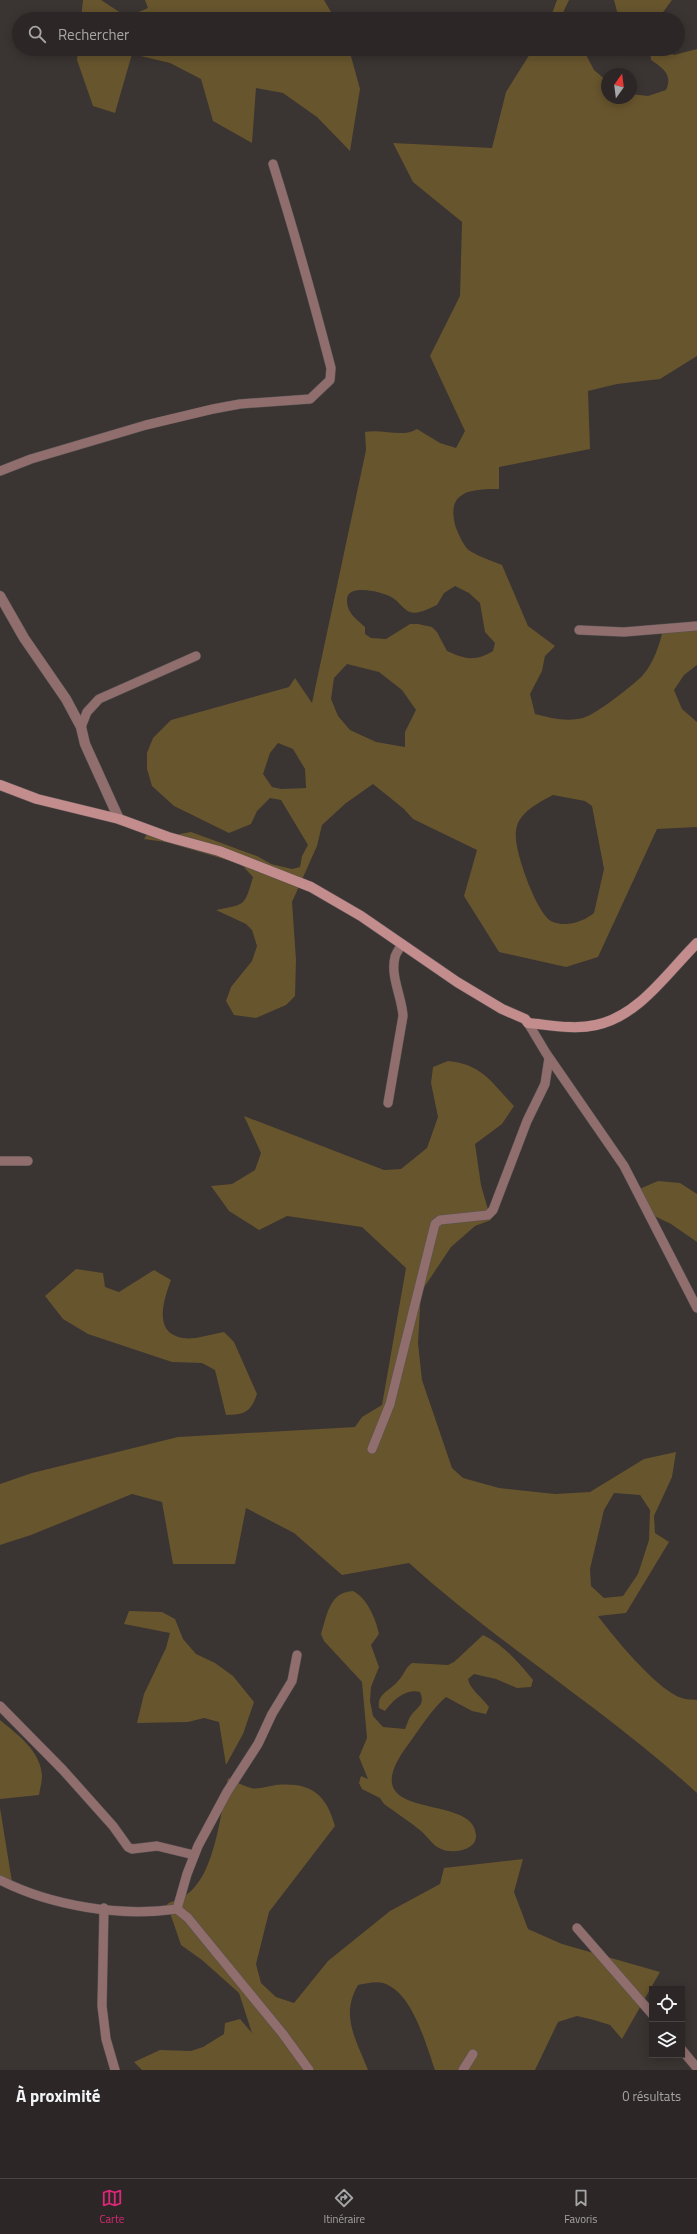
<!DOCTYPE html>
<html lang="fr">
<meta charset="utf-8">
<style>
:root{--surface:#2c2726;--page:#342f2e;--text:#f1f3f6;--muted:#a6a5a7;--line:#484443;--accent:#db2777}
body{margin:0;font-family:"Titillium Web",sans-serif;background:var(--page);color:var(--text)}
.controls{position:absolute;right:12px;bottom:12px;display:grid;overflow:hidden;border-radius:0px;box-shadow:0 2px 10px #0003}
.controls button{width:36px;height:36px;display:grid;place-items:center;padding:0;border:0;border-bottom:1px solid var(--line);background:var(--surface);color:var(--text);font:20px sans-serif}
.compass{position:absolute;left:601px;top:68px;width:36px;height:36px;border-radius:50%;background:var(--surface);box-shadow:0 2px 10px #0003;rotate:14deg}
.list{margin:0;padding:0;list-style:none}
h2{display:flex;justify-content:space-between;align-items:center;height:52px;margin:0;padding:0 16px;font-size:17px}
h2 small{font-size:13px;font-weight:400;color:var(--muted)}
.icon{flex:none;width:22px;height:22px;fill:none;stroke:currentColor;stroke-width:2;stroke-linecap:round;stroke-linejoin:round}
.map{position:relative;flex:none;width:697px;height:2070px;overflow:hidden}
.search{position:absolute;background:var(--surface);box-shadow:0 2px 10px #0003;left:12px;right:12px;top:12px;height:44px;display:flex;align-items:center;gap:10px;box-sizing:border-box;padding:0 14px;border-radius:22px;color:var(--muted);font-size:15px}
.sheet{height:108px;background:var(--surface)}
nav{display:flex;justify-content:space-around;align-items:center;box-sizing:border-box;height:56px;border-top:1px solid var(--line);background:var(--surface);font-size:11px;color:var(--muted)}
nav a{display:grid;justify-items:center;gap:2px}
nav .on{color:var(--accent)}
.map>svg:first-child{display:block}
.green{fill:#67552d;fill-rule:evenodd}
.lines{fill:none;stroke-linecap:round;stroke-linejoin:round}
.minor-casing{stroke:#585251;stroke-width:10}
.tertiary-casing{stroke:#585251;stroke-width:11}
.secondary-casing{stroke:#585251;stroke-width:11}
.minor{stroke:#906e6e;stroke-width:9}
.tertiary{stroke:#906e6e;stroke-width:10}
.secondary{stroke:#c38d8d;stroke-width:10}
</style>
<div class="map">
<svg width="697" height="2070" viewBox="0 0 697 2070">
<rect width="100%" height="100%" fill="#3a3432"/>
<g class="green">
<path d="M83,0H101L127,17L148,8L145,0H324L335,19H81Z"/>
<path d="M557,0H569L560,19H550Z"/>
<path d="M614,0H672L658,19H619Z"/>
<path d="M78,49H349L360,89L350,151L317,117L283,93L256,88L252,143L213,121L201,79L170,63L132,54L115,113L93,106L77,60Z"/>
<path d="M533,49H583L594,70L607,81V98H631V94L648,96L666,90C673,75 663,68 651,60L650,49H664L674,55L697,49V356L660,379L617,384L588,391L590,449L499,467V489C470,489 445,491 456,528C459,535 464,547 470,551C480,557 492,561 502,565L528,626L555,646L545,656L542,671L530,694L535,714C551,718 566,722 583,718C595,715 635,684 643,675C654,662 659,646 663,630L697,628V665L684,675L674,690L682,709L697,722V827L657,829L598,957L566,967L499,952L464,896L477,850L413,819L404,809L373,784L346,803L322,825L317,846L292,902L296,960L295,996L286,1005L256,1018L234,1015L226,1001L231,987L252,961L257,946L252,930L246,924L216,910C246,904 244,907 253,877L241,864L166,842L144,839L148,833L169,836L191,832L257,856L271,864L292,869L300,867L302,856L308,845L281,800L270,798L257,811L251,824L229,833L174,806L152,786L147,769V753L153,738L171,720L289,687L295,678L312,703L366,450L365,432C384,429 403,438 417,429L440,443L456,448L465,431L430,356L460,296L462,222L413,182L393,143L492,148L506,92ZM455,586L469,593L480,603L485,632L495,643L493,651C475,662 465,659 447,651L437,632L432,627L418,624H410L386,639L371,638L365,634V627C356,619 346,612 347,599C348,583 384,592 393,598C399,602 404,610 410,612C418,615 430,608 437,605L444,593ZM347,664L379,672L402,690L416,710L405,732V747L376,742L350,730L338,716L331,699L334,678ZM278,743L293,749L305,769L306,788L281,789L272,787L263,774L270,753ZM553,795L585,801L592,806L604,869L594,913C583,922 565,928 551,921C537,913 516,855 516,838C515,833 517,822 521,818C529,807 542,801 553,795Z"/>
<path d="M448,1061C482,1064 492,1083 514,1106L502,1124L475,1144L481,1185L491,1220L475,1226L451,1247L421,1292L418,1343L422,1380L452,1468L463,1478L499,1488L555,1494L590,1492L644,1459L676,1452L672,1477L654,1516L655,1533L669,1542L626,1613L598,1616C613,1636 658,1691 682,1698C686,1700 692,1699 697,1700V1793C606,1710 500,1645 409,1563L342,1575L294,1533L246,1508L235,1564H173L162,1502L132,1494L31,1535L0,1545V1484L32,1473L178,1437L355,1427L362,1417L382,1405L406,1268L362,1227L287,1216L259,1230L229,1211L211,1186L232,1184L255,1170L261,1153L244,1116L384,1170L401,1169L427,1148L438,1117L431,1083L433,1067ZM614,1493L640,1495L650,1510L649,1540L638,1574L623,1596L604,1598L591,1586L590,1569L604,1510Z"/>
<path d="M658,1181L680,1183L697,1194V1242L671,1224L646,1212L637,1190Z"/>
<path d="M76,1269L103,1273L105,1287L119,1292L154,1270L171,1280C164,1299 152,1333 183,1338C195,1340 212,1334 224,1332L234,1342L257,1394C251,1412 245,1415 226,1415L215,1370L202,1363L172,1362L88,1334L63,1319L45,1296Z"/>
<path d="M353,1591C367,1598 376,1619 379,1634L371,1645L379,1667L371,1687L370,1701L373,1716L383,1727L405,1729C407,1725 408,1720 410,1717C416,1707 426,1706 420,1692C406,1688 393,1700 385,1711L379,1708C377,1693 390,1691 398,1681C404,1675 405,1668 412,1663L448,1665L454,1662L483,1635C504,1645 518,1662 533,1680L531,1687L517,1688L496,1679L474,1674L468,1679C470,1690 483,1698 489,1707L486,1714L472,1711L446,1697C432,1709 421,1727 410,1742C344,1828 478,1789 476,1837C475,1851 451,1854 441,1849C433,1846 427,1836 421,1831C409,1821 396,1813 384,1804L380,1798L362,1789L359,1783L361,1776L368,1779L359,1757L367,1738L362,1682L324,1641L321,1634C327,1616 329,1592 353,1591Z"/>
<path d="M129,1611L162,1612L175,1619L183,1639L196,1654L215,1663L233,1676L254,1702L243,1734L226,1765L219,1722L204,1718L188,1722L137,1723L144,1694L166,1648L170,1633L124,1624Z"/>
<path d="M0,1720C17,1734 41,1751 42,1776C42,1782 40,1789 39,1795L0,1799Z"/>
<path d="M228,1778C235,1781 243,1786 251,1788C258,1790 268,1786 276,1785C311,1782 326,1794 335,1826L269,1912L256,1964L261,1983L276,1997L294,2003L328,1961L390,1911L440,1884L444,1868L523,1859L514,1892L528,1929L562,1944L660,1972L622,2039L610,2025L594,2020L577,2016L558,2022L535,2070H435C426,2045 414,1998 388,1985C379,1980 369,1983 358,1985C340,2016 356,2039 368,2070H142L134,2062L160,2050L191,2051L203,2047L224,2034L225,2023L240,2019L252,2033L239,1993L202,1960L181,1945L167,1904C175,1900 185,1897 191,1891C216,1868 221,1810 228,1778Z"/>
<path d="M0,1808L12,1882L0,1883Z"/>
</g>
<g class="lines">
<g class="minor-casing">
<g id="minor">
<path d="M0,471L31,459L146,425L213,409L240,404L310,399L330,380L331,368C313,299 294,231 273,164"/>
<path d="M579,630L624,632L697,626"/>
<path d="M81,727L87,712L99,699L196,656"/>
<path d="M528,1023L546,1053L624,1166L697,1308"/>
<path d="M388,1103L403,1016C402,997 390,976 395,957C396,953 400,948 402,944"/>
<path d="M0,1161H28"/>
<path d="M372,1449L390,1404L435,1224L440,1220L488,1215L493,1210L527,1121L545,1084L549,1058"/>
<path d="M0,1706L63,1770L113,1826L128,1847L132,1849L157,1846L194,1855"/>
<path d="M0,1880C51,1906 120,1917 177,1909L187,1874L198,1846L227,1792L258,1744L272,1714L292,1681L297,1655"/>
<path d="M104,1908L102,2006L106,2039L115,2070"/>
<path d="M177,1909L188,1918L283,2034L309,2070"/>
<path d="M577,1928L652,2014"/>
<path d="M682,2050L697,2068"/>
<path d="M463,2070L473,2054"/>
</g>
</g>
<g class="tertiary-casing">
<path id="tertiary" d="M0,596L24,638L66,699L81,727L85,744L119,819"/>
</g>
<g class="secondary-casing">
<path id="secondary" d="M0,785L37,799L119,819L168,837L219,851L311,887L361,916L457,982L502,1009L525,1019L528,1023C550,1025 574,1030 596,1025C639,1016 667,973 697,943"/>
</g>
<use href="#minor" class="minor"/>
<use href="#tertiary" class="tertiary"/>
<use href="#secondary" class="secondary"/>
</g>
</svg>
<div class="controls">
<button><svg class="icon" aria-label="locate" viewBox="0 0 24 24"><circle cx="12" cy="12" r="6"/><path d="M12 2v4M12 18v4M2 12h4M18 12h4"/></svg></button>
<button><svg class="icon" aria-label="layers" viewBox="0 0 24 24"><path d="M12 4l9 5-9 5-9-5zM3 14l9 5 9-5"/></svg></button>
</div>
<svg class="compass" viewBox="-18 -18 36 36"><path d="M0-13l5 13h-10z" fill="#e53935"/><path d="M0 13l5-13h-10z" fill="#a6a5a7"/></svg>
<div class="search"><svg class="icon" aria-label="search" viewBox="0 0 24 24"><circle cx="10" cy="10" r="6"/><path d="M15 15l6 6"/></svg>Rechercher</div>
</div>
<section class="sheet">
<h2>À proximité<small>0 résultats</small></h2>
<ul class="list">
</ul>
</section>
<nav>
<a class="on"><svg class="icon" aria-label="map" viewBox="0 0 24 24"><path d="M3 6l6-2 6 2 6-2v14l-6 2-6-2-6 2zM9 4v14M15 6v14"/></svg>Carte</a>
<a><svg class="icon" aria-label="directions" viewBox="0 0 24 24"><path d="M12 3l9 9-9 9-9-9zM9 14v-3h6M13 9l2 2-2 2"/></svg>Itinéraire</a>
<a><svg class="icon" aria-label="saved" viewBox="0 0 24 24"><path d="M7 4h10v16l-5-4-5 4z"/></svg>Favoris</a>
</nav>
